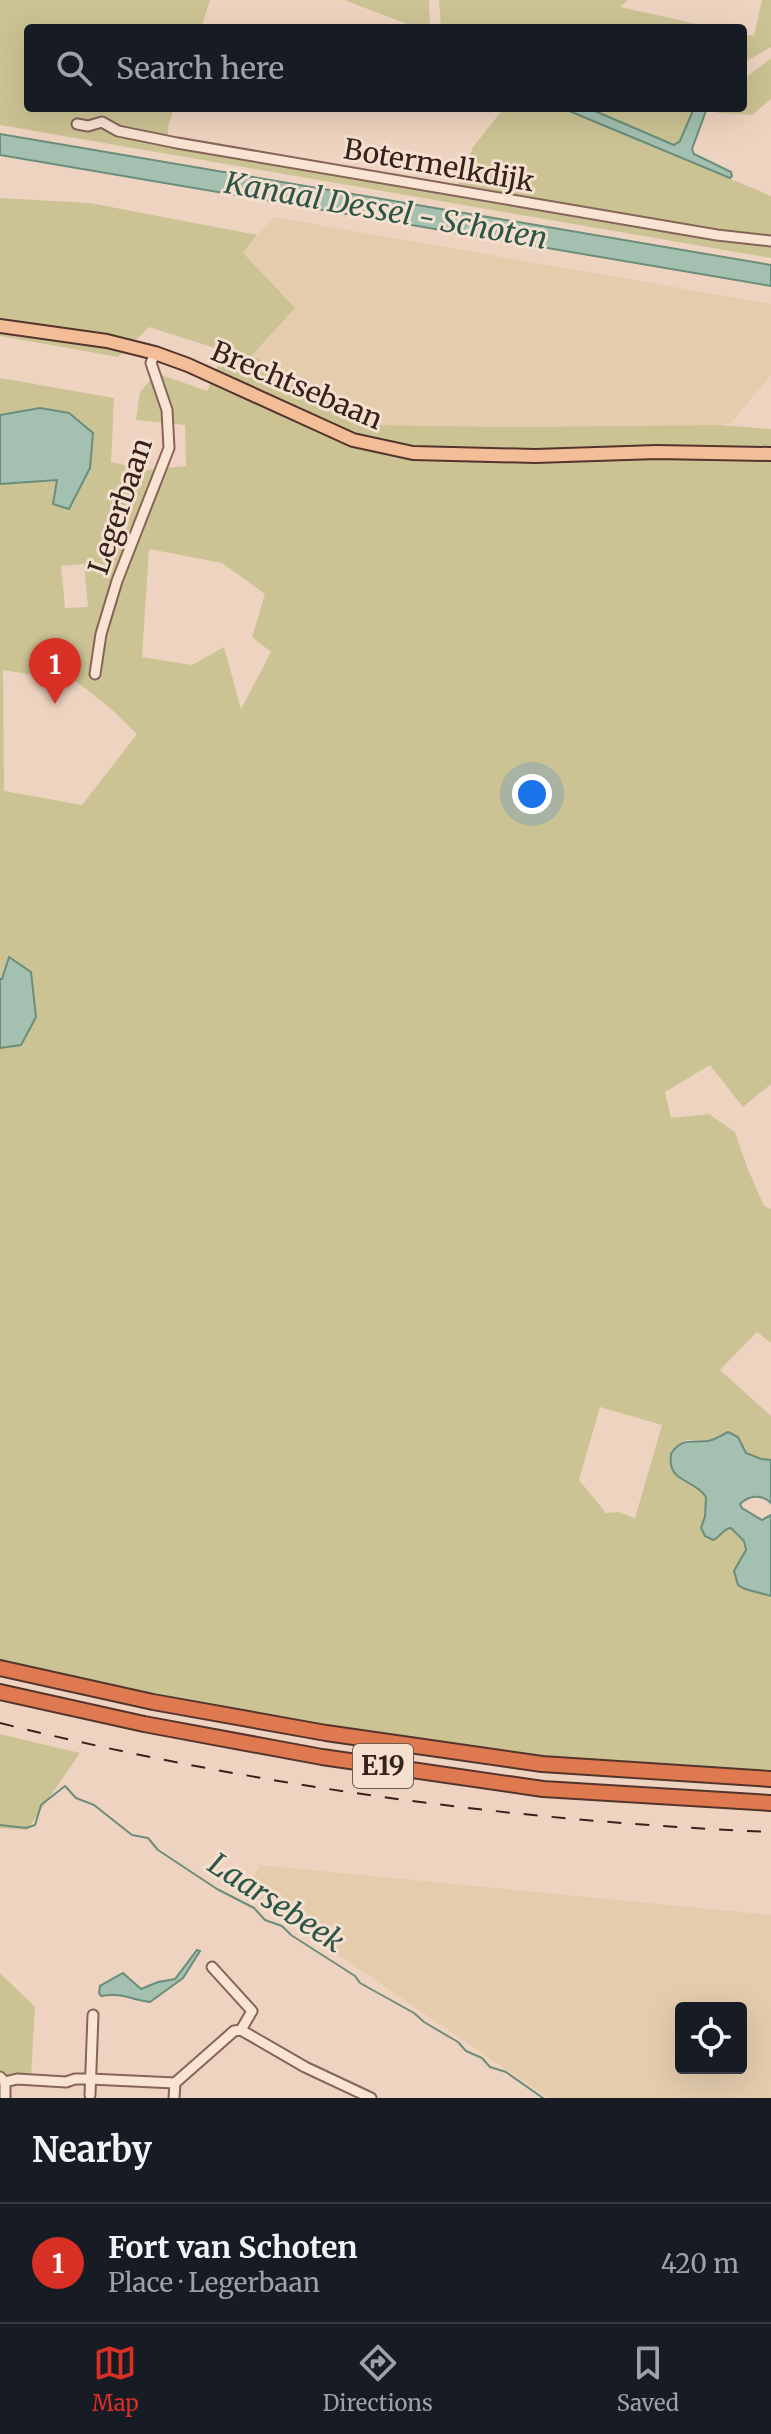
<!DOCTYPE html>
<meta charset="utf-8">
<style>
:root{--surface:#171b24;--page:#20242c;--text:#f1f3f6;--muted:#9ea1a6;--line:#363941;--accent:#d93025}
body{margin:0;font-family:Merriweather,serif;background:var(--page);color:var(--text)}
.controls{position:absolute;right:24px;bottom:24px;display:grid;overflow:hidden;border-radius:8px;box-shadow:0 8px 32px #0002}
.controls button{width:72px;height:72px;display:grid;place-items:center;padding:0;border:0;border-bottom:2px solid var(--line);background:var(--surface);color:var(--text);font:40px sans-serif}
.you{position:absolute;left:532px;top:794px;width:28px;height:28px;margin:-20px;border:6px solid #fff;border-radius:50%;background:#1a73e8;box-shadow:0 0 0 12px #1a73e833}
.badge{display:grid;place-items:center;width:52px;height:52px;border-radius:50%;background:var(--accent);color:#fff;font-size:26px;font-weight:700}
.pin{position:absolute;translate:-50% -66px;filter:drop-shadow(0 2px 4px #0008)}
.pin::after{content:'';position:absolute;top:42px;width:28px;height:24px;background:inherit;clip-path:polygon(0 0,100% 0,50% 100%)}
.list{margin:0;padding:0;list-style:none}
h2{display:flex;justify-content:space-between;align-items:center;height:104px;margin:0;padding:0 32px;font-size:34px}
h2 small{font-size:26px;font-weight:400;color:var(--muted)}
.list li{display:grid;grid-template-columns:52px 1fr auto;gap:24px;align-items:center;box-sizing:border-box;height:120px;padding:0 32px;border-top:2px solid var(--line)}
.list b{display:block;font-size:30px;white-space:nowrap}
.list p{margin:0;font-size:26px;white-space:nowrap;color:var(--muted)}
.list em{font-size:26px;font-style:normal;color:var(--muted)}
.icon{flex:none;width:44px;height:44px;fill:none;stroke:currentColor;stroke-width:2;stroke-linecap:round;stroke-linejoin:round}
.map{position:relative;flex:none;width:771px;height:2098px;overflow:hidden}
.search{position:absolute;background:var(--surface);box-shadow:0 8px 32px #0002;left:24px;right:24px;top:24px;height:88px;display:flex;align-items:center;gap:20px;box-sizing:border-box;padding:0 28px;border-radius:8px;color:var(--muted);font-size:30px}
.sheet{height:224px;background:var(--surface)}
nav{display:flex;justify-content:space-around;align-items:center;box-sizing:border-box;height:112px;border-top:2px solid var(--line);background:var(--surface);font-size:22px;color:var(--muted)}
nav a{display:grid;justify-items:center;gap:4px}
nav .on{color:var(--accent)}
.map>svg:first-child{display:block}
.farmland{fill:#e4ccad;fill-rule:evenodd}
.green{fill:#ccc394;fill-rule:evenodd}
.water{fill:#a3c0b0;stroke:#6a8e7b;stroke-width:2}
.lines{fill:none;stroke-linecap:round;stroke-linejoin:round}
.stream{stroke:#6a8e7b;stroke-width:2}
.minor-casing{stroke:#876458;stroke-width:13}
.major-casing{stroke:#54342c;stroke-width:16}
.highway-casing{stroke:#54342c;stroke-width:18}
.minor{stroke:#f9e3d3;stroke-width:9}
.major{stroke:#f2bd97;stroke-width:12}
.highway{stroke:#df794f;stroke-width:14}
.rail{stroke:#36221c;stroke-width:2;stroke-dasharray:14 14;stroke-linecap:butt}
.labels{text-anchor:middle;stroke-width:6;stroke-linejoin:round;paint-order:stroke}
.shield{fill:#f5e0d0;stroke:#6f5b52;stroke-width:2}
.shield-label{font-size:26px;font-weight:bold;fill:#36221c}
.street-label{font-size:28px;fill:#36221c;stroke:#f5e0d0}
.water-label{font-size:30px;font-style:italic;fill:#2c5648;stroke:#f5e0d0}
</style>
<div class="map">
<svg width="771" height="2098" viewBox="0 0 771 2098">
<rect width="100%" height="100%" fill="#eed4c0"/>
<g class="farmland">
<path d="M273,217L771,304V375L731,423L720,425L511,427L373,425L327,402L251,354L243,253Z"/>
<path d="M260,1865L771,1915V2098H548L244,1891ZM681,2008H741V2068H681Z"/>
</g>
<g class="green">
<path d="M0,0H210L201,28H28V108H174L168,126V135L458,185L473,147L504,108H562L771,196V258L0,125Z"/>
<path d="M344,0H429L430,28H418Z"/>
<path d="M439,0H628L620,7L715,28H441Z"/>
<path d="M762,0H771V47L743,63V34L754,36Z"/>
<path d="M771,58V99L752,115L720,113L706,110L707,108H743V80Z"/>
<path d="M588,108H694L680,141L674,145Z"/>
<path d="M0,198L90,203L257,235L243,253L295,308L252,355L327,402L373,425L511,427L720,425L771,429V1084L743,1107L710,1065L665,1092L671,1118L709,1114L735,1132L747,1167L764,1206L771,1209V1343L757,1332L720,1370L771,1416V1460C756,1461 743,1454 739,1440L725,1433C723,1434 716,1439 714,1439C705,1442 697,1439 688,1440C670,1443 667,1462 676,1475C685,1487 697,1483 706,1497L705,1516L701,1528L717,1539L723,1531L731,1528L745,1543L744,1555L734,1571C736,1591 755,1591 771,1596V1771C695,1766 617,1765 542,1756C359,1736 179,1700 0,1660V1048L21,1045L0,979V484L57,480L69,509V413L41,408L0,415V378L114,398L111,462L147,470L186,466L185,425L136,420L140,392L156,373L207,391L224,351L149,327L118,357L0,336ZM149,549L222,563L265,594L252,637L271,652L241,709L224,647L192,665L142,657ZM84,564L88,607L65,608L61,566ZM3,670L77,682L109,707L137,734L82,805L4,791ZM600,1407L662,1425L635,1518L618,1512L606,1513L579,1480Z"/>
<path d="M0,1734L80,1753L27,1830L0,1828Z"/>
<path d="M0,1973L35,2007L31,2078L4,2079L0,2073Z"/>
</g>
<g class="water">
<path d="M562,108H588L674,145L680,141L694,108H707L692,149L694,154L731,172L732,176L730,178Z"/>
<path d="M0,134L771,265V286L0,155Z"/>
<path d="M40,408L69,413L93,433L90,468L69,509L53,504L57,480L0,484V415Z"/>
<path d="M9,957L31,972L36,1017L21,1045L0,1048V979H2Z"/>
<path d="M728,1432L738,1437L746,1453L761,1459L771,1460V1503C762,1494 749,1495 740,1504L742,1508L762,1520L771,1515V1596L745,1589L738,1585L734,1571L746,1550L744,1541L731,1528C722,1529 721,1537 713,1540L705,1536L701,1528L705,1516L706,1497C694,1478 667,1484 671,1454C681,1437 692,1443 708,1441C715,1440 722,1435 728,1432Z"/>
<path d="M197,1950L200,1951L183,1978L150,2002C132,2000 122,1992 101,1996L99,1993L100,1986L123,1973L141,1989L158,1982L175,1979Z"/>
</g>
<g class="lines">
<path class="stream" d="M0,1825L26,1828L35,1825L41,1805L65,1786L76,1798L94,1805L132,1835L148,1838L158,1850L217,1889L254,1908L265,1920L282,1926L291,1935L355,1976L360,1983L414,2013L424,2022L458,2042L466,2051L482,2058L490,2067L506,2072L543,2098"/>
<g class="minor-casing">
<g id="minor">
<path d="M77,124L88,126L102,122L118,131L177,143L717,235L771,241"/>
<path d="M95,674L101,634L117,581L169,448L167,410L151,363L155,353"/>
<path d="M212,1967L252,2011L241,2030"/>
<path d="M241,2030L305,2067L371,2098"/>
<path d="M0,2077L5,2082V2098"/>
<path d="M5,2082L17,2079L66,2082L75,2079H90L175,2083"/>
<path d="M90,2095L93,2015"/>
<path d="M174,2098L175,2083L234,2031L241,2030"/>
</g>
</g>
<g class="major-casing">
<path id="major" d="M0,326L107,341L155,353L188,365L353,440L413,453L535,456L657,452L771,454"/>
</g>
<g class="highway-casing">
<g id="highway">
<path d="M0,1668L153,1702L326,1733L542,1764L771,1779"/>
<path d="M0,1692L144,1724L322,1757L543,1789L771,1803"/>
</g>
</g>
<use href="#minor" class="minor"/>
<use href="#major" class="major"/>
<use href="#highway" class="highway"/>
<path class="rail" d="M0,1723C253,1786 511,1821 771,1832"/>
</g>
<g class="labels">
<rect class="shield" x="353" y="1744" width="60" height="44" rx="6"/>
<g class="shield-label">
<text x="383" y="1775">E19</text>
</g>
<g class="street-label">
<text transform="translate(439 165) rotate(10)" y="10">Botermelkdijk</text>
<text transform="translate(297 385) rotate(23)" y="10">Brechtsebaan</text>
<text transform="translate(120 506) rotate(-71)" y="10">Legerbaan</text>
</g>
<g class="water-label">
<text transform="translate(386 211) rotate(10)" y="10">Kanaal Dessel - Schoten</text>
<text transform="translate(276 1903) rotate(33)" y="10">Laarsebeek</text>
</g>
</g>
</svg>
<div class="controls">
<button><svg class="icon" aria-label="locate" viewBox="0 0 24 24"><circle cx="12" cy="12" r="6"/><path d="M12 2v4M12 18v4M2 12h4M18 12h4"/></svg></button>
</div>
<div class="you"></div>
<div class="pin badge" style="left:55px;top:704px">1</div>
<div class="search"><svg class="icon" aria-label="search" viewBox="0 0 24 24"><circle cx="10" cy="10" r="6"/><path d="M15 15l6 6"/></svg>Search here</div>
</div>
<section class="sheet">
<h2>Nearby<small></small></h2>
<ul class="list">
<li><span class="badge">1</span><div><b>Fort van Schoten</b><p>Place · Legerbaan</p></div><em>420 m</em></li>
</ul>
</section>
<nav>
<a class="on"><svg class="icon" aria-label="map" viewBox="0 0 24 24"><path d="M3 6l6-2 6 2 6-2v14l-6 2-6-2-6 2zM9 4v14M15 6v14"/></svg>Map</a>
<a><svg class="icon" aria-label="directions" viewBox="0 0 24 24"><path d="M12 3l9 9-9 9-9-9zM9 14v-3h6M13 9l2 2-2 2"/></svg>Directions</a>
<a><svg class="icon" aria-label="saved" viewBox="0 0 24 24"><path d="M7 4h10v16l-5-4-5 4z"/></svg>Saved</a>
</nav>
